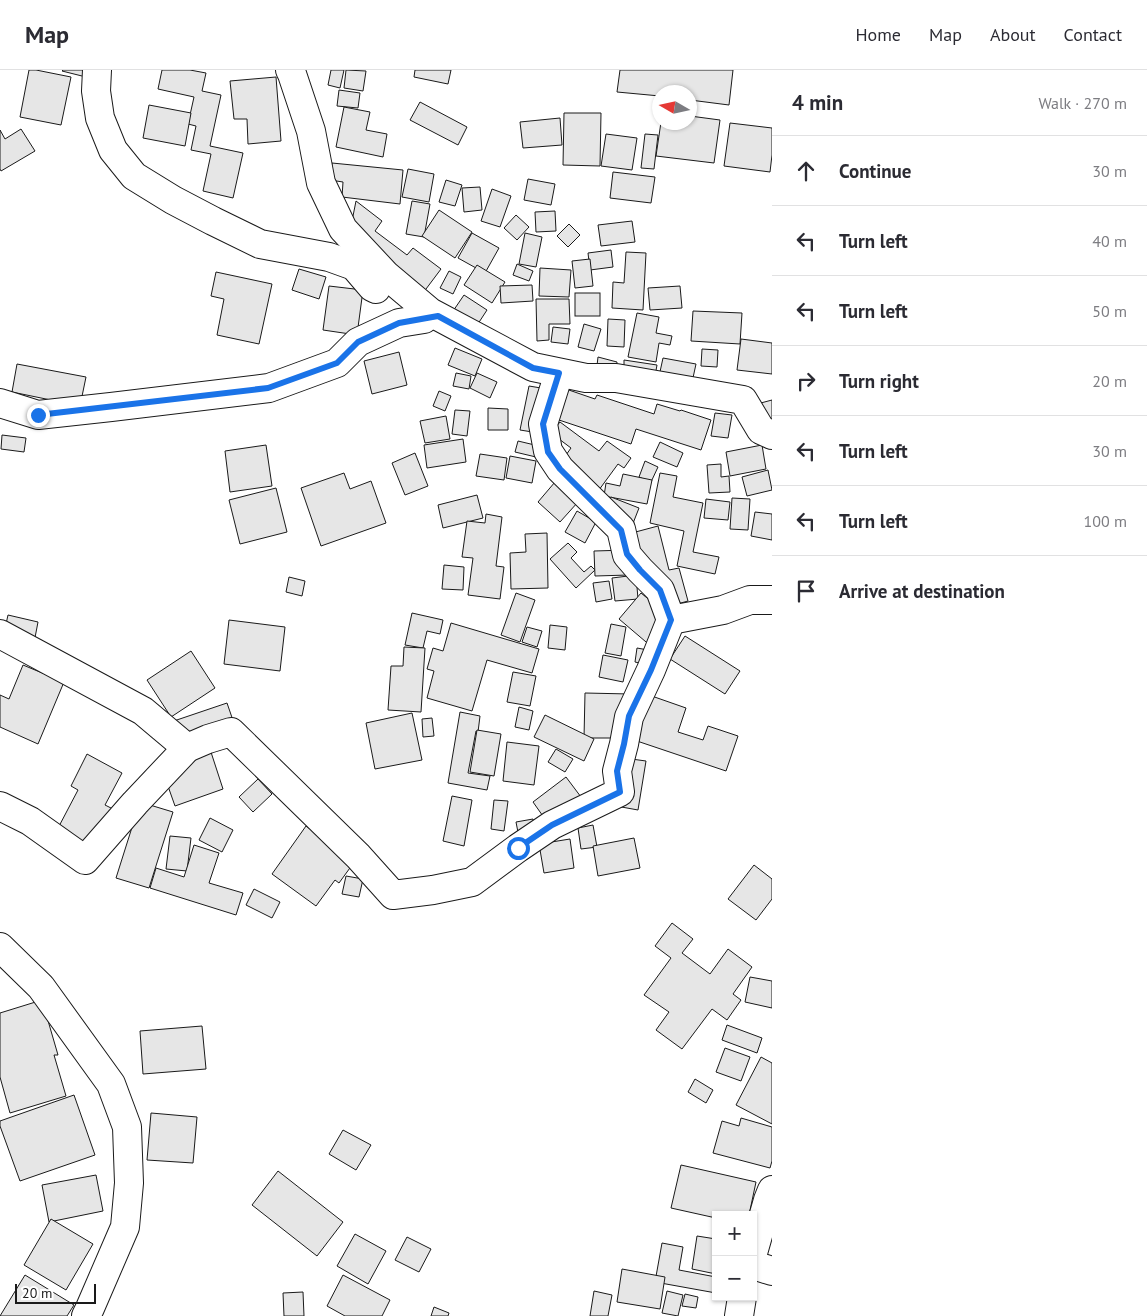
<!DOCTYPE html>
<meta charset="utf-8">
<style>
:root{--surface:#fff;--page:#f7f7f7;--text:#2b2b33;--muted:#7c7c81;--line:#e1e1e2}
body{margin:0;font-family:"PT Sans",sans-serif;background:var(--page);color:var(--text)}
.controls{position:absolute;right:15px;bottom:15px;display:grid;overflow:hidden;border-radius:0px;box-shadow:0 1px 4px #0004}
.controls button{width:45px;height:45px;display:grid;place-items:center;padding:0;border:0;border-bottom:1px solid var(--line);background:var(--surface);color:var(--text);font:25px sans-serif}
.compass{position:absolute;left:652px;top:15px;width:45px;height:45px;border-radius:50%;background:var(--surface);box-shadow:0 1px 4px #0004;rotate:279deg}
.scale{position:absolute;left:15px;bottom:12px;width:81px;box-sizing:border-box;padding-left:5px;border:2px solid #1a1a1a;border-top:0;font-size:14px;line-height:18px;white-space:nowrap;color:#1a1a1a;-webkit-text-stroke:4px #fff;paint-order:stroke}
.stop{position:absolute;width:15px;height:15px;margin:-11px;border:4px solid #1a73e8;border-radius:50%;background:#fff}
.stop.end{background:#1a73e8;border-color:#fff;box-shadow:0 1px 5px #0008}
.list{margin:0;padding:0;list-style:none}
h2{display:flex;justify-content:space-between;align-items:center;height:65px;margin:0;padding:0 20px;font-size:21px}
h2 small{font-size:16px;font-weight:400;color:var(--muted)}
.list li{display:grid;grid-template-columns:32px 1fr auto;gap:15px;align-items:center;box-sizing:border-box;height:70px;padding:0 20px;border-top:1px solid var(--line)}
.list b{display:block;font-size:19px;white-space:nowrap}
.list em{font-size:16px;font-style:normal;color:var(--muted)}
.icon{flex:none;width:28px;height:28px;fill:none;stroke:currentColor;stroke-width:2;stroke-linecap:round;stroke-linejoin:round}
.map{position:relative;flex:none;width:772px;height:1246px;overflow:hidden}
header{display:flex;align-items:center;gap:30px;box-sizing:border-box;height:70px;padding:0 25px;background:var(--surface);border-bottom:1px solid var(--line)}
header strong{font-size:24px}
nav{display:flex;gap:28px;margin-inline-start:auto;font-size:18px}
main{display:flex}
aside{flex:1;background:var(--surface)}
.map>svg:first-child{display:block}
.building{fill:#e6e6e6;stroke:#1a1a1a}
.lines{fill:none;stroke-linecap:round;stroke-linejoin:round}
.minor-casing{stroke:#1a1a1a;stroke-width:30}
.major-casing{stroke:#1a1a1a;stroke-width:30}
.minor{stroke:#fff;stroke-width:28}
.major{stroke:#fff;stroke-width:28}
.route{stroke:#1a73e8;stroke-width:6}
</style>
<header>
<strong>Map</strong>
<nav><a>Home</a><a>Map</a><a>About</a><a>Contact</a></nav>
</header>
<main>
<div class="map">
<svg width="772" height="1246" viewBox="0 0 772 1246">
<rect width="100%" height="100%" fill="#fff"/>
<g class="building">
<path d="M29,0H36L71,7L61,55L20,47Z"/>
<path d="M63,0H88L86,7L62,1Z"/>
<path d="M162,0H190L206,3L202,21L221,25L210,76L243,83L233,128L203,121L211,84L191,80L196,56L188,54L194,27L158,19Z"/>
<path d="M331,0H344L340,18L328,15Z"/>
<path d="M346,0L366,1L363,21L344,18Z"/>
<path d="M415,0H451L448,14L414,7Z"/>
<path d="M620,0H733L729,35L690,30V22H660V26L617,22Z"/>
<path d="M276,7L281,71L248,74L247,49H234L230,11Z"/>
<path d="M339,20L360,23L358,38L337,36Z"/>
<path d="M420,32L467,57L458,75L410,50Z"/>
<path d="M149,35L191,43L185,76L143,68Z"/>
<path d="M344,37L370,42L366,60L387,64L383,87L336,77Z"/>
<path d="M564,43H601L600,96L563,95Z"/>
<path d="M690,46L720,50L714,93L656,86L661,52H690Z"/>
<path d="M560,48L562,75L523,78L520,52Z"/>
<path d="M730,53L772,58V85L770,102L724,96Z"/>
<path d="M21,59L35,81L1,101L0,99V60L5,69Z"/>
<path d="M606,64L637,68L632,100L601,96Z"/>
<path d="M645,64L658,65L654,99L641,98Z"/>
<path d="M332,93L403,100L400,134L342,127L343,112L330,110Z"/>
<path d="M408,99L434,104L429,132L402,127Z"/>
<path d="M613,102L655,107L651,133L610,128Z"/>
<path d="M528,109L555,114L551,135L524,130Z"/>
<path d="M446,110L462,115L455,136L439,132Z"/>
<path d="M480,117L482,140L464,142L462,118Z"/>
<path d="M492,119L511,126L500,157L481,151Z"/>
<path d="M356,131L382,151L375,161L407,185L413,178L441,199L423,223L350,161Z"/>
<path d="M412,131L430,134L424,167L406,164Z"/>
<path d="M439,140L472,162L455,188L422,166Z"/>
<path d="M555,141L556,161L536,162L535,142Z"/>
<path d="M516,145L529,157L517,170L504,158Z"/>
<path d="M632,151L635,172L601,176L598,155Z"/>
<path d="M569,154L580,165L568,177L557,166Z"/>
<path d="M472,163L499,178L485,203L458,188Z"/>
<path d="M525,163L542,167L536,197L519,194Z"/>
<path d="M611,180L613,197L590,200L588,183Z"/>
<path d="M626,182L646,183L643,240L612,238L613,212L624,213Z"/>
<path d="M590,189L593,216L575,218L572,191Z"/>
<path d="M517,194L533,201L529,211L513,205Z"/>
<path d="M477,195L505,212L492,233L464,215Z"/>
<path d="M540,198L571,200L569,227L539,226Z"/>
<path d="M299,199L326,207L319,229L292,220Z"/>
<path d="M449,201L461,207L453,224L440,218Z"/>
<path d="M216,202L272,214L259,274L217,265L224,229L211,226Z"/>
<path d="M532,215L533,231L501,233L500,216Z"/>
<path d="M329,216L363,220L357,265L323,260Z"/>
<path d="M680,216L682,238L650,240L648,218Z"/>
<rect x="575" y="223" width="25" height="23"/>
<path d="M464,225L487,240L472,263L449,247Z"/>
<path d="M536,229H569L570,254H549V270L537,271Z"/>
<path d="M693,241L742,243L740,274L691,271Z"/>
<path d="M637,243L659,247L656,263L672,266L670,275L659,273L656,292L628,287Z"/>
<path d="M608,249L625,250L624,277L607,276Z"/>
<path d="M584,254L601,259L594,281L578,277Z"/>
<path d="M553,257L570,259L568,274L551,272Z"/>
<path d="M741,269L772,273V304L737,300Z"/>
<path d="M455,278L482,289L475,306L448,295Z"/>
<path d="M702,279L718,280L717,297L701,296Z"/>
<path d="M399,282L407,315L372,324L364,291Z"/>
<path d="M598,287L617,292L616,303L596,304Z"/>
<path d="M663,288L696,294L691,317L658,311Z"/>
<path d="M624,290L657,295L655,306L624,304Z"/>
<path d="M17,294L86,307L80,336L12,322Z"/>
<path d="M456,303L471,306L469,319L453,316Z"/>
<path d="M477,303L497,312L490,328L470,318Z"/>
<path d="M529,316L553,320L545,364L520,360Z"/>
<path d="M563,318L595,329L597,325L654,344L657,334L680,341L681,340L711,350L701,380L636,359L631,374L553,348Z"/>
<path d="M439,321L451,326L445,341L433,336Z"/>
<path d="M772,330V351L762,353L757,334Z"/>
<path d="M488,338L508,339V360H488Z"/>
<path d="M455,340L470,341L467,366L452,364Z"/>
<path d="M715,343L732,345L728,368L711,366Z"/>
<path d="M446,346L450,369L425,373L420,351Z"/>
<path d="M560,352L599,381L607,371L631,388L624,398L618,394L596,424L551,406L571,378L551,363Z"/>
<path d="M2,365L26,368L24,382L1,379Z"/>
<path d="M463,369L466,392L427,398L424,375Z"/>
<path d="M518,371L539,376L536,387L515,382Z"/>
<path d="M660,372L683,383L677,397L653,387Z"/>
<path d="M266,375L272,416L230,422L225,381Z"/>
<path d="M762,375L766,399L730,406L726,382Z"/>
<path d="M415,383L428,416L405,425L392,393Z"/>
<path d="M480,384L507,388L504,410L476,406Z"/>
<path d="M510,386L536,391L532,413L506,408Z"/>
<path d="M645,391L658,397L651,412L639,407Z"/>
<path d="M721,394V407L729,406L730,422L709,423L707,395Z"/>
<path d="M768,400L772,420L747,426L742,407Z"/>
<path d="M344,403L350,419L371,411L386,453L321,476L301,418Z"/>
<path d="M660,403L677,406L673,427L703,433L693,482L719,487L715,504L677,496L684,461L650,453Z"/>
<path d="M623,404L652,410L647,434L604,426L606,413L620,416Z"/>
<path d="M555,412L578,432L560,452L538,432Z"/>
<path d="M276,418L287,462L240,474L229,430Z"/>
<path d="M477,425L483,448L443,458L438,435Z"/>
<path d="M611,427L639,438L630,461L603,450Z"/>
<path d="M732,428L750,429L748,460L730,459Z"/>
<path d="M706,429L730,432L728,450L704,448Z"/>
<path d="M577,441L596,452L585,473L565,462Z"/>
<path d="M755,442L772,444V470L751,466Z"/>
<path d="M486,444L502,447L496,496L504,497L500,529L468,525L473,488L462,487L467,451L485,453Z"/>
<path d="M658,456L669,500L679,498L688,531L649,542L628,464Z"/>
<path d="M547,463L548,518L511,519L510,483L526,482L525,464Z"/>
<path d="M568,473L577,482L571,488L584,502L591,496L595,500L576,518L550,489Z"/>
<path d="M628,480L629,505L595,506L594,481Z"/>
<path d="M444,495L464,497L463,520L442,519Z"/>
<path d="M636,505L638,529L615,531L612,508Z"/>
<path d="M289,507L305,511L302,526L286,522Z"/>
<path d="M609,511L612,529L596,532L593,513Z"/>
<path d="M516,523L535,530L520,572L501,565Z"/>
<path d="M641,523L681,556L659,583L619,549Z"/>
<path d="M412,543L443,550L440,564L427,561L423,578L405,575Z"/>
<path d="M8,545L38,552L33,578L2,572Z"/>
<path d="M229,550L285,557L280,601L224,594Z"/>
<path d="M451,553L539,579L532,603L487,590L472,641L427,628L434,601L427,599L433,578L443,581Z"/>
<path d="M611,554L626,557L621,586L605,583Z"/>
<path d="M550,555L567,557L565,580L548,578Z"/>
<path d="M527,557L542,561L537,577L522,572Z"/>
<path d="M685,566L740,601L725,624L670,589Z"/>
<path d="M404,577L425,578L421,642L388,640L391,596H403Z"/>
<path d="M637,578L659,582L656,597L635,592Z"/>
<path d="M191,581L215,618L171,647L147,610Z"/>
<path d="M603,585L628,590L623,612L599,607Z"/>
<path d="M23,595L64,612L38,674L0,657V625L9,629Z"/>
<path d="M513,602L536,606L530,636L507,632Z"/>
<path d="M585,623L630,624V661H612V668H584Z"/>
<path d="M646,624L686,638L678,662L703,670L708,656L738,666L726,701L631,669Z"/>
<path d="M227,633L238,665L209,676L223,719L175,736L163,702L173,698L159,656Z"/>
<path d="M519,637L533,641L529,660L515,657Z"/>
<path d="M460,642L480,646L478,662L476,661L468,703L490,706L487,720L448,713Z"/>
<path d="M412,643L422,690L375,699L366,653Z"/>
<path d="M545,645L594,669L584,691L534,667Z"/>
<path d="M432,648L434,666L423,667L422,649Z"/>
<path d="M477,660L501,664L494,706L470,702Z"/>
<path d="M507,672L539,676L534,715L503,711Z"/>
<path d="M556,679L573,689L565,702L548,692Z"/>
<path d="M87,684L122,703L105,735L119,742L99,782L57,760L78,720L71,716Z"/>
<path d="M624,688L646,691L638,740L616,736Z"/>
<path d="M566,707L590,739L545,749L533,732Z"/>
<path d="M258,709L272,724L253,742L239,727Z"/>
<path d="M452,726L472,730L464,776L443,771Z"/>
<path d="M494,730L508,731L504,761L491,759Z"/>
<path d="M140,732L173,742L149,818L116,808Z"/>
<path d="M210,748L233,760L222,782L199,770Z"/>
<path d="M533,749L538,774L521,778L516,752Z"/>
<path d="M593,755L597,777L581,779L578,758Z"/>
<path d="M306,756L355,791L339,813L335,810L316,836L272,804Z"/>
<path d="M170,766L191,768L187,801L166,799Z"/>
<path d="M634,768L640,798L598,806L593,776Z"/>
<path d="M570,769L574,798L544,803L539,774Z"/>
<path d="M194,775L219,783L209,813L243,823L236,845L150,818L156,798L184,807Z"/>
<path d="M754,795L772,809V829L756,850L728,829Z"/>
<path d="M346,806L363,809L359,827L342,824Z"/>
<path d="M254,819L280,832L272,848L246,835Z"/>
<path d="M672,853L693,869L682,883L710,904L728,879L752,897L733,924L741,930L727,950L712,939L682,979L656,960L669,942L644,925L671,888L655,876Z"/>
<path d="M750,907L772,911V938L745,932Z"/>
<path d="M42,930L58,985H54L66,1026L10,1043L0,1007V943Z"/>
<path d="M727,955L762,968L757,983L722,970Z"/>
<path d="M202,956L206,999L143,1004L140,961Z"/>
<path d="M725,978L750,987L741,1011L716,1002Z"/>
<path d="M761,987L772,993V1054L736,1035Z"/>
<path d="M695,1009L713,1020L706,1033L688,1022Z"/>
<path d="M74,1025L95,1085L20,1111L0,1056V1051Z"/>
<path d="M151,1043L197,1047L193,1093L147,1090Z"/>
<path d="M741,1048L772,1057V1091L770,1098L713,1083L722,1051L739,1056Z"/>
<path d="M343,1060L371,1075L356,1100L329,1084Z"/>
<path d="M681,1095L756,1112L749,1145H716V1148L671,1138Z"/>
<path d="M278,1101L343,1152L317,1186L252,1135Z"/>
<path d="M96,1105L103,1141L49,1152L42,1115Z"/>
<path d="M51,1149L93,1174L66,1220L24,1195Z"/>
<path d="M355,1164L386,1181L368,1214L337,1196Z"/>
<path d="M697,1166L716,1169V1204L692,1199Z"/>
<path d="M407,1167L431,1179L419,1202L395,1190Z"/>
<path d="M662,1173L683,1177L679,1200L716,1207V1223L655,1212Z"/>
<path d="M622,1199L665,1207L660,1239L617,1232Z"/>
<path d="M25,1205L74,1235L67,1246H0Z"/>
<path d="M343,1205L390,1230L382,1246H345L327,1236Z"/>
<path d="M594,1221L612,1225L608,1246H590Z"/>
<path d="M667,1221L683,1225L678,1246L662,1243Z"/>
<path d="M303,1222L304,1246H284L283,1223Z"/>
<path d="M685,1224L698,1227L696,1238L682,1236Z"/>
<path d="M434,1237L449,1243L448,1246H431Z"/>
</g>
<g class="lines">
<g class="minor-casing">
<g id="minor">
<path d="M97,0L96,21L100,48L113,80L134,106L173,130L213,151L260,174L329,187L354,196L372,217L376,219"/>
<path d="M290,0L292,4L311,61L321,113L343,159L386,205L430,242L533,297L586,308H616L743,330L761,360L772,365"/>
<path d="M559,303L543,354L548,381L560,399L621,459L627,485L640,500L660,520L671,550L723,540L750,530H772"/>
<path d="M0,333L38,345L111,337L269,318L337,293L358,272L399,253L424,249"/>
<path d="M0,564L143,641L187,678"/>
<path d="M0,736L30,751L85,790L135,733L187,678L208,669L231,662L358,786L393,825L433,820L472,812L518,778L552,755L620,722L617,701L624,674L629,647L651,600L671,550"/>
<path d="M753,1183L768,1130L772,1120"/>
<path d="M753,1195L772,1201"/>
<path d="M739,1246L742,1227"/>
</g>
</g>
<g class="major-casing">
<path id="major" d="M0,877L41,917L111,1014L127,1057L129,1113L125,1157L90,1238L86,1246"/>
</g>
<use href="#minor" class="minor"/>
<use href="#major" class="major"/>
</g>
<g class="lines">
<path class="route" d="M38,345L268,318L337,293L358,272L399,253L438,246L533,298L559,303L543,354L548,382L560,399L621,460L627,484L640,500L660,520L671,550L651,600L629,646L624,674L617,701L620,722L552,755L518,778"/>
</g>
</svg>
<div class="controls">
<button>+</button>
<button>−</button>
</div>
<svg class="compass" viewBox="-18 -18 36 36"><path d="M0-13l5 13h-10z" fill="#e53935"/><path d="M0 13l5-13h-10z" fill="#7c7c81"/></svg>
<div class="scale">20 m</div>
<div class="stop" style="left:518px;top:778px"></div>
<div class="stop end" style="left:38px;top:345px"></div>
</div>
<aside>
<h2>4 min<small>Walk · 270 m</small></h2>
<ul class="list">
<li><svg class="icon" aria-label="ahead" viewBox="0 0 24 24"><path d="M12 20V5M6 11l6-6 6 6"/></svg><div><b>Continue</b></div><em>30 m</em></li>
<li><svg class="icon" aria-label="left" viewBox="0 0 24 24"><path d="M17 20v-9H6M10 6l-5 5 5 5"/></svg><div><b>Turn left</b></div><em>40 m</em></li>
<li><svg class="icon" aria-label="left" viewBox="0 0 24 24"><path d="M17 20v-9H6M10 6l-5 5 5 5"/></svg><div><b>Turn left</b></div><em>50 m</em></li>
<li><svg class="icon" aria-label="right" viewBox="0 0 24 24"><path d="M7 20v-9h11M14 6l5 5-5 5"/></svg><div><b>Turn right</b></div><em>20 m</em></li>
<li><svg class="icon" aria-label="left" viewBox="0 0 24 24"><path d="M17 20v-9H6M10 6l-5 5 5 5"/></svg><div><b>Turn left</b></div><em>30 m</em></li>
<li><svg class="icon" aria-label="left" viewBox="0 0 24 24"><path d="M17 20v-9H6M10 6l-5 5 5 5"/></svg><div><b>Turn left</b></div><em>100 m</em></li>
<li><svg class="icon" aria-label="arrive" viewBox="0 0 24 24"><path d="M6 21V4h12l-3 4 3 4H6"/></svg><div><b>Arrive at destination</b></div></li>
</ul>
</aside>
</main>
